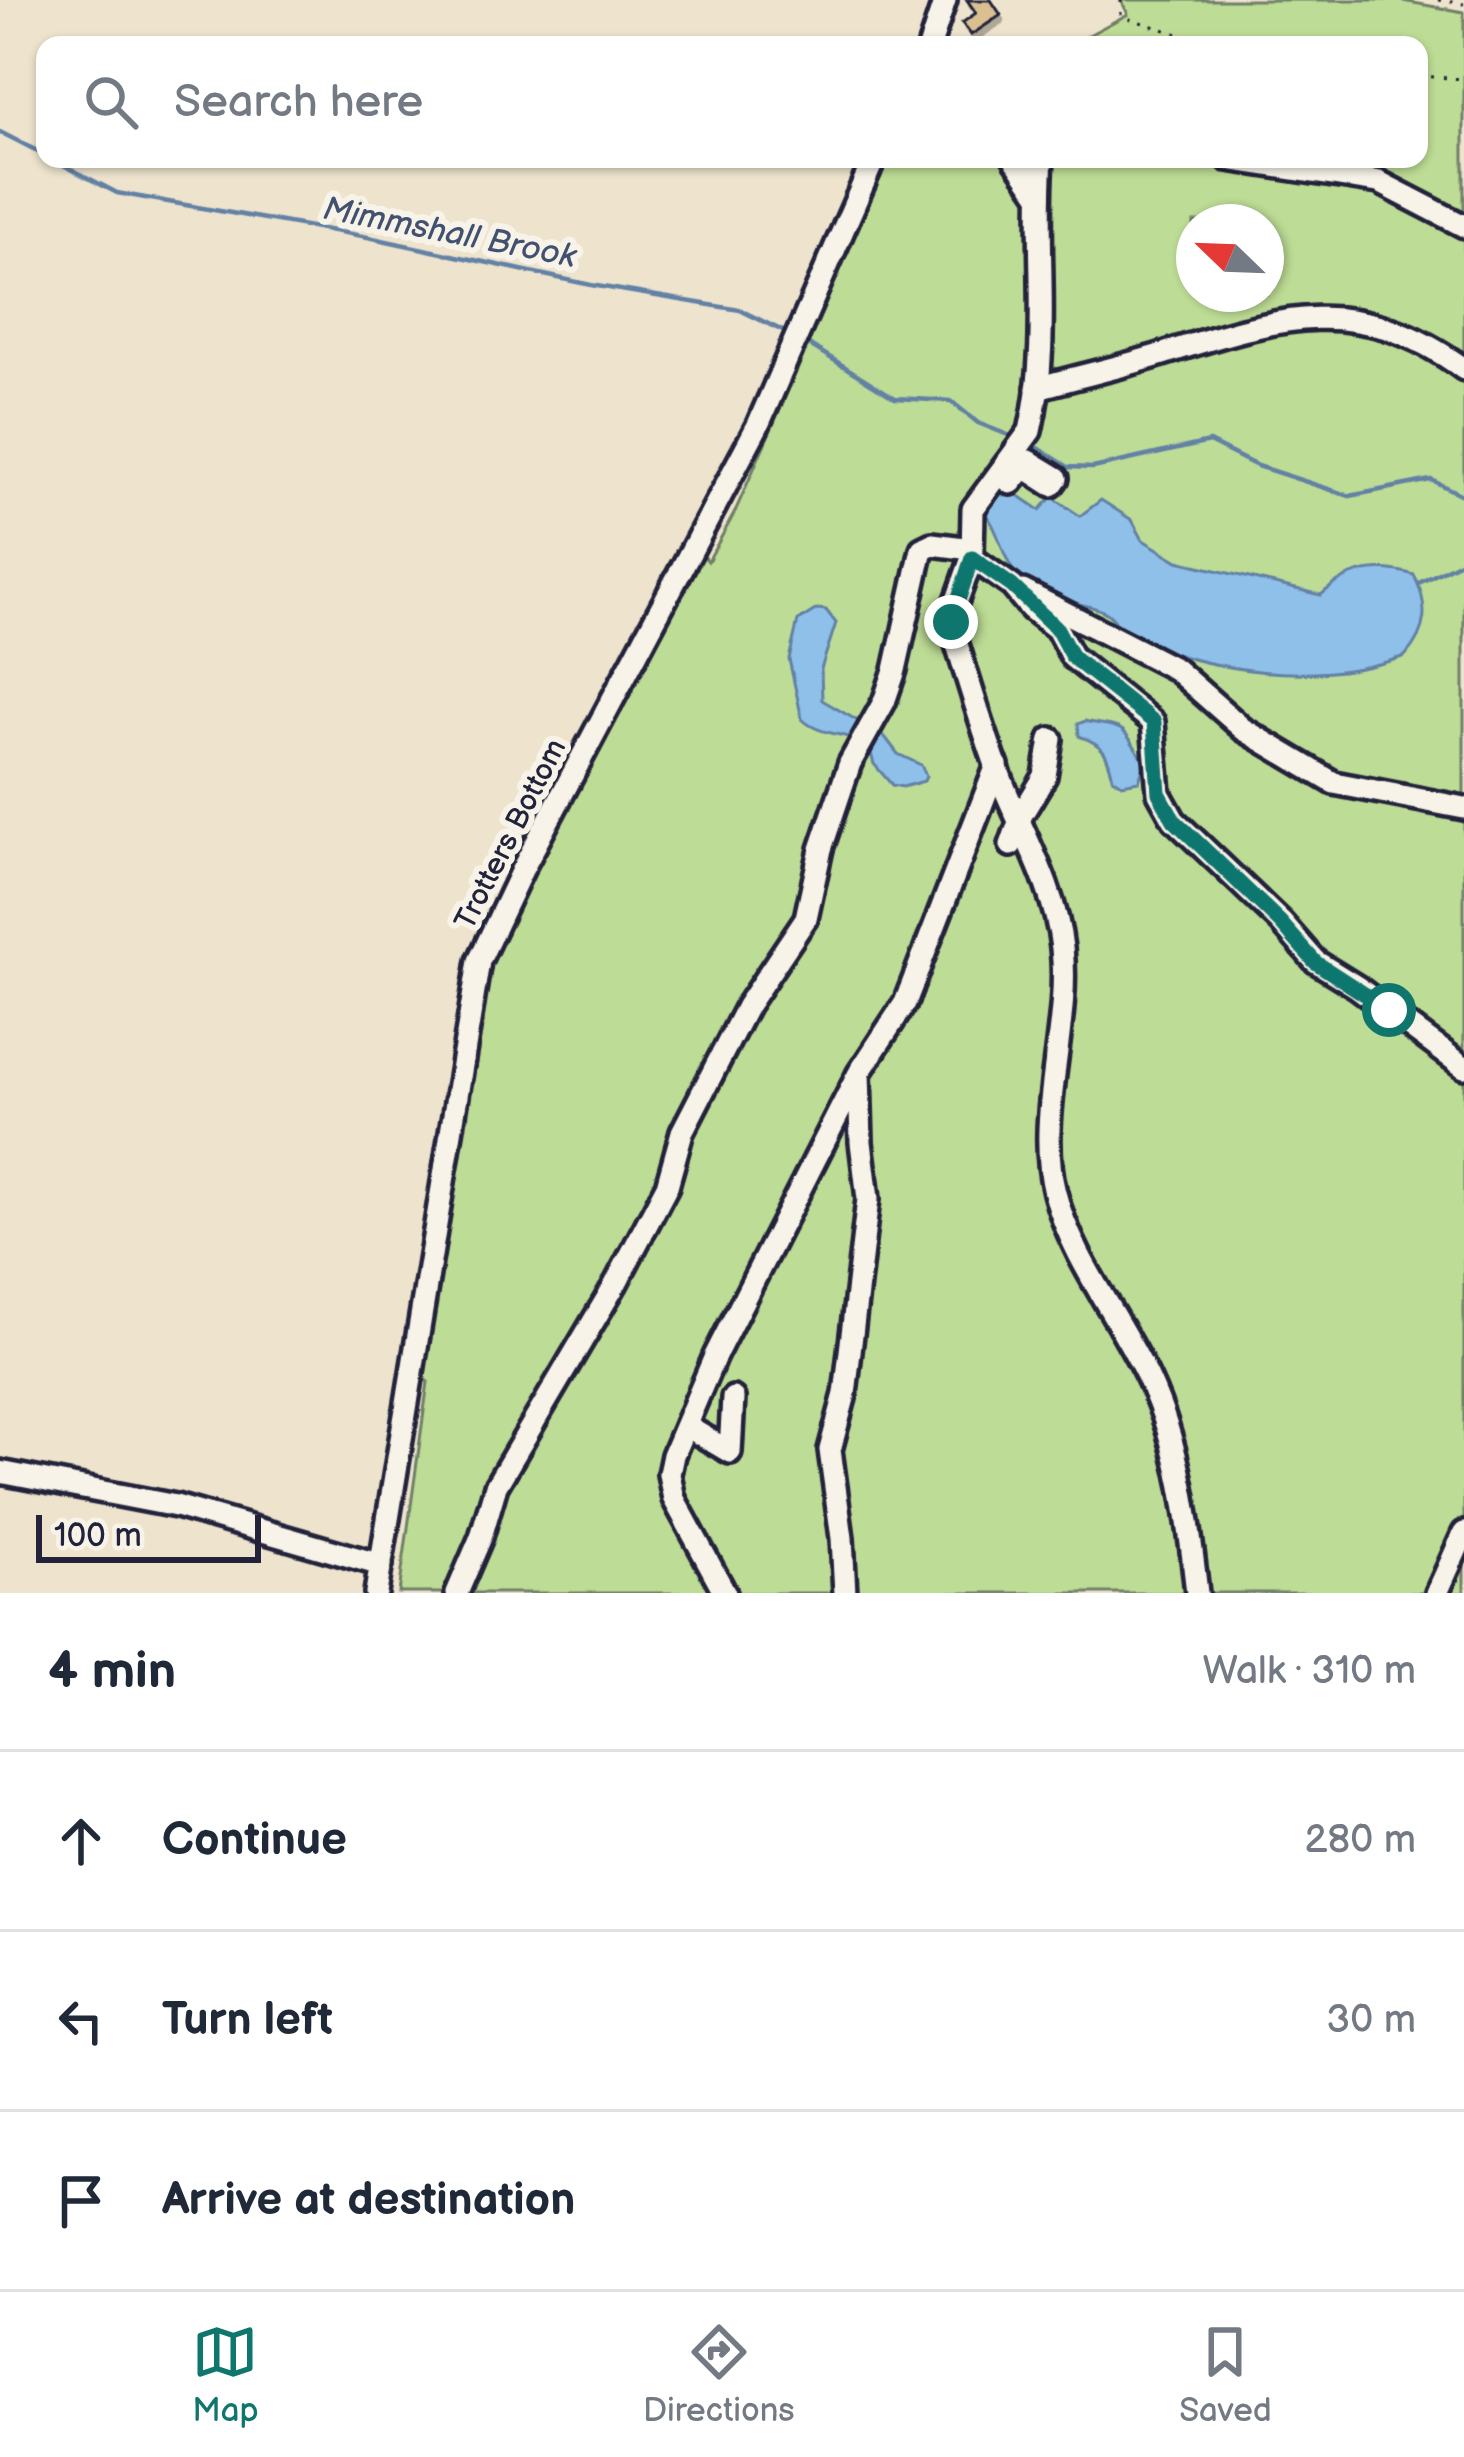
<!DOCTYPE html>
<meta charset="utf-8">
<style>
:root{--surface:#fff;--page:#f6f6f7;--text:#1f2937;--muted:#747a83;--line:#e0e1e3;--accent:#0f766e}
body{margin:0;font-family:"Balsamiq Sans",sans-serif;background:var(--page);color:var(--text)}
.compass{position:absolute;left:1176px;top:204px;width:108px;height:108px;border-radius:50%;background:var(--surface);box-shadow:0 3px 9px #0004;rotate:293deg}
.scale{position:absolute;left:36px;bottom:30px;width:225px;box-sizing:border-box;padding-left:12px;border:6px solid #22223b;border-top:0;font-size:33px;line-height:42px;white-space:nowrap;color:#22223b;-webkit-text-stroke:9px #f7f3e8;paint-order:stroke}
.stop{position:absolute;width:36px;height:36px;margin:-27px;border:9px solid #0f766e;border-radius:50%;background:#fff}
.stop.end{background:#0f766e;border-color:#fff;box-shadow:0 3px 12px #0008}
.list{margin:0;padding:0;list-style:none}
h2{display:flex;justify-content:space-between;align-items:center;height:156px;margin:0;padding:0 48px;font-size:51px}
h2 small{font-size:39px;font-weight:400;color:var(--muted)}
.list li{display:grid;grid-template-columns:78px 1fr auto;gap:36px;align-items:center;box-sizing:border-box;height:180px;padding:0 48px;border-top:3px solid var(--line)}
.list b{display:block;font-size:45px;white-space:nowrap}
.list em{font-size:39px;font-style:normal;color:var(--muted)}
.icon{flex:none;width:66px;height:66px;fill:none;stroke:currentColor;stroke-width:2;stroke-linecap:round;stroke-linejoin:round}
.map{position:relative;flex:none;width:1464px;height:1593px;overflow:hidden}
.search{position:absolute;background:var(--surface);box-shadow:0 3px 9px #0004;left:36px;right:36px;top:36px;height:132px;display:flex;align-items:center;gap:30px;box-sizing:border-box;padding:0 42px;border-radius:24px;color:var(--muted);font-size:45px}
.sheet{height:696px;background:var(--surface)}
nav{display:flex;justify-content:space-around;align-items:center;box-sizing:border-box;height:168px;border-top:3px solid var(--line);background:var(--surface);font-size:33px;color:var(--muted)}
nav a{display:grid;justify-items:center;gap:6px}
nav .on{color:var(--accent)}
.map>svg:first-child{display:block}
.green{fill:#bddc95;stroke:#707f68;stroke-width:3;fill-rule:evenodd}
.water{fill:#8ec0ea;stroke:#6381a4;stroke-width:3}
.lines{fill:none;stroke-linecap:round;stroke-linejoin:round}
.stream{stroke:#6381a4;stroke-width:4.5}
.building{fill:#dac090;stroke:#22223b;stroke-width:3;filter:url(#shadow)}
.minor-casing{stroke:#22223b;stroke-width:30}
.path{stroke:#22223b;stroke-width:3;stroke-dasharray:3 9;stroke-linecap:butt}
.minor{stroke:#f7f3e8;stroke-width:21}
.route{stroke:#0f766e;stroke-width:15}
.labels{text-anchor:middle;stroke-width:12;stroke-linejoin:round;paint-order:stroke}
.street-label{font-size:30px;fill:#22223b;stroke:#f7f3e8}
.water-label{font-size:33px;font-style:italic;fill:#425170;stroke:#f7f3e8}
</style>
<div class="map">
<svg width="1464" height="1593" viewBox="0 0 1464 1593">
<defs>
<filter id="shadow"><feDropShadow dx="3.5" dy="6" stdDeviation="0" flood-color="#0004"/></filter>
</defs>
<rect width="100%" height="100%" fill="#eee4ce"/>
<filter id="ink" filterUnits="userSpaceOnUse"><feTurbulence type="fractalNoise" baseFrequency=".00833" numOctaves="2"/><feDisplacementMap in="SourceGraphic" scale="24" xChannelSelector="R" yChannelSelector="G"/><feConvolveMatrix kernelMatrix="1 2 1 2 8 2 1 2 1" color-interpolation-filters="sRGB"/></filter>
<g filter="url(#ink)">
<path class="green" d="M1121,0H1397L1464,12V1593H399L428,1382L424,1379L488,960L516,891L703,555L708,561L734,514L808,345L802,341L886,159H1419V45H1070L1128,14ZM1194,222H1266V294H1194Z"/>
<g class="water">
<path d="M1009,489L1040,510L1052,497L1080,516L1101,500L1132,520L1143,540L1178,561L1321,595C1349,569 1378,564 1414,575C1429,606 1428,630 1405,656C1314,689 1206,671 1120,634C1113,595 1060,610 1032,590C999,567 1004,532 982,510L991,499Z"/>
<path d="M817,609L826,610L836,623L821,669L822,700L885,737L898,754L921,765L926,776L924,781L903,787L892,785L874,764L868,743C847,733 819,736 802,719L789,659L798,621Z"/>
<path d="M1085,721C1095,724 1108,724 1118,728C1129,732 1137,753 1145,762L1139,781L1122,784L1113,778C1107,753 1105,745 1079,736L1078,724Z"/>
</g>
<g class="lines">
<g class="stream">
<path d="M0,132L45,155"/>
<path d="M52,159L117,193L368,237L591,285L740,310L789,334"/>
<path d="M805,342L895,398L951,401L978,423L1018,439"/>
<path d="M1029,442L1068,467L1093,468L1209,442L1257,466L1350,496L1431,480L1464,496"/>
<path d="M1419,583L1464,560"/>
</g>
</g>
<path class="building" d="M967,0H991L1001,15L971,35L962,23L976,13Z"/>
<g class="lines">
<g class="minor-casing">
<g id="minor">
<path d="M930,45L945,0"/>
<path d="M1015,159L1040,195"/>
<path d="M1042,159C1035,248 1051,343 1030,431L973,509L972,558L952,614V629C970,684 985,740 1007,794C1028,843 1056,894 1062,948C1071,1027 1035,1116 1055,1193C1071,1257 1121,1320 1149,1380C1180,1447 1189,1521 1197,1593"/>
<path d="M1228,159L1379,182L1464,226"/>
<path d="M1037,388C1079,376 1122,367 1163,354C1278,317 1358,291 1464,369"/>
<path d="M1000,473L1011,483L1029,461L1057,478L1052,485L1024,467"/>
<path d="M972,558L1012,586L1031,609L1057,629L1072,657L1153,722L1159,793L1174,820L1281,922L1315,961L1357,987L1464,1067"/>
<path d="M1023,591L1175,669L1243,729L1334,783L1464,808"/>
<path d="M1011,845L1022,814L1045,776L1051,739"/>
<path d="M686,1426L730,1452L733,1398"/>
<path d="M0,1472L176,1506L381,1565"/>
<path d="M376,1593L479,961L522,870L758,425L874,159"/>
<path d="M457,1593L481,1537L496,1486L616,1283L667,1186L682,1132L747,1006L806,918L821,849L850,763L884,702L895,670L922,549L932,544L972,549"/>
<path d="M725,1593L674,1499L669,1474L673,1455L715,1356L858,1075"/>
<path d="M845,1593L842,1538L830,1450L845,1394L868,1199L861,1142L859,1073L905,1003L997,765"/>
<path d="M1437,1593L1464,1533"/>
</g>
</g>
<g class="path">
<path d="M1121,0V16L1213,45"/>
<path d="M1438,0L1464,4"/>
<path d="M1419,76L1464,79"/>
</g>
<use href="#minor" class="minor"/>
</g>
</g>
<g class="lines" filter="url(#ink)">
<path class="route" d="M951,622L972,558L1012,586L1057,629L1072,657L1154,722L1159,793L1174,820L1280,922L1315,962L1389,1010"/>
</g>
<g class="labels">
<g class="street-label">
<text transform="translate(510 834) rotate(-63)" y="10">Trotters Bottom</text>
</g>
<g class="water-label">
<text transform="translate(450 231) rotate(11)" y="12">Mimmshall Brook</text>
</g>
</g>
</svg>
<svg class="compass" viewBox="-18 -18 36 36"><path d="M0-13l5 13h-10z" fill="#e53935"/><path d="M0 13l5-13h-10z" fill="#747a83"/></svg>
<div class="scale">100 m</div>
<div class="stop" style="left:1389px;top:1010px"></div>
<div class="stop end" style="left:951px;top:622px"></div>
<div class="search"><svg class="icon" aria-label="search" viewBox="0 0 24 24"><circle cx="10" cy="10" r="6"/><path d="M15 15l6 6"/></svg>Search here</div>
</div>
<section class="sheet">
<h2>4 min<small>Walk · 310 m</small></h2>
<ul class="list">
<li><svg class="icon" aria-label="ahead" viewBox="0 0 24 24"><path d="M12 20V5M6 11l6-6 6 6"/></svg><div><b>Continue</b></div><em>280 m</em></li>
<li><svg class="icon" aria-label="left" viewBox="0 0 24 24"><path d="M17 20v-9H6M10 6l-5 5 5 5"/></svg><div><b>Turn left</b></div><em>30 m</em></li>
<li><svg class="icon" aria-label="arrive" viewBox="0 0 24 24"><path d="M6 21V4h12l-3 4 3 4H6"/></svg><div><b>Arrive at destination</b></div></li>
</ul>
</section>
<nav>
<a class="on"><svg class="icon" aria-label="map" viewBox="0 0 24 24"><path d="M3 6l6-2 6 2 6-2v14l-6 2-6-2-6 2zM9 4v14M15 6v14"/></svg>Map</a>
<a><svg class="icon" aria-label="directions" viewBox="0 0 24 24"><path d="M12 3l9 9-9 9-9-9zM9 14v-3h6M13 9l2 2-2 2"/></svg>Directions</a>
<a><svg class="icon" aria-label="saved" viewBox="0 0 24 24"><path d="M7 4h10v16l-5-4-5 4z"/></svg>Saved</a>
</nav>
